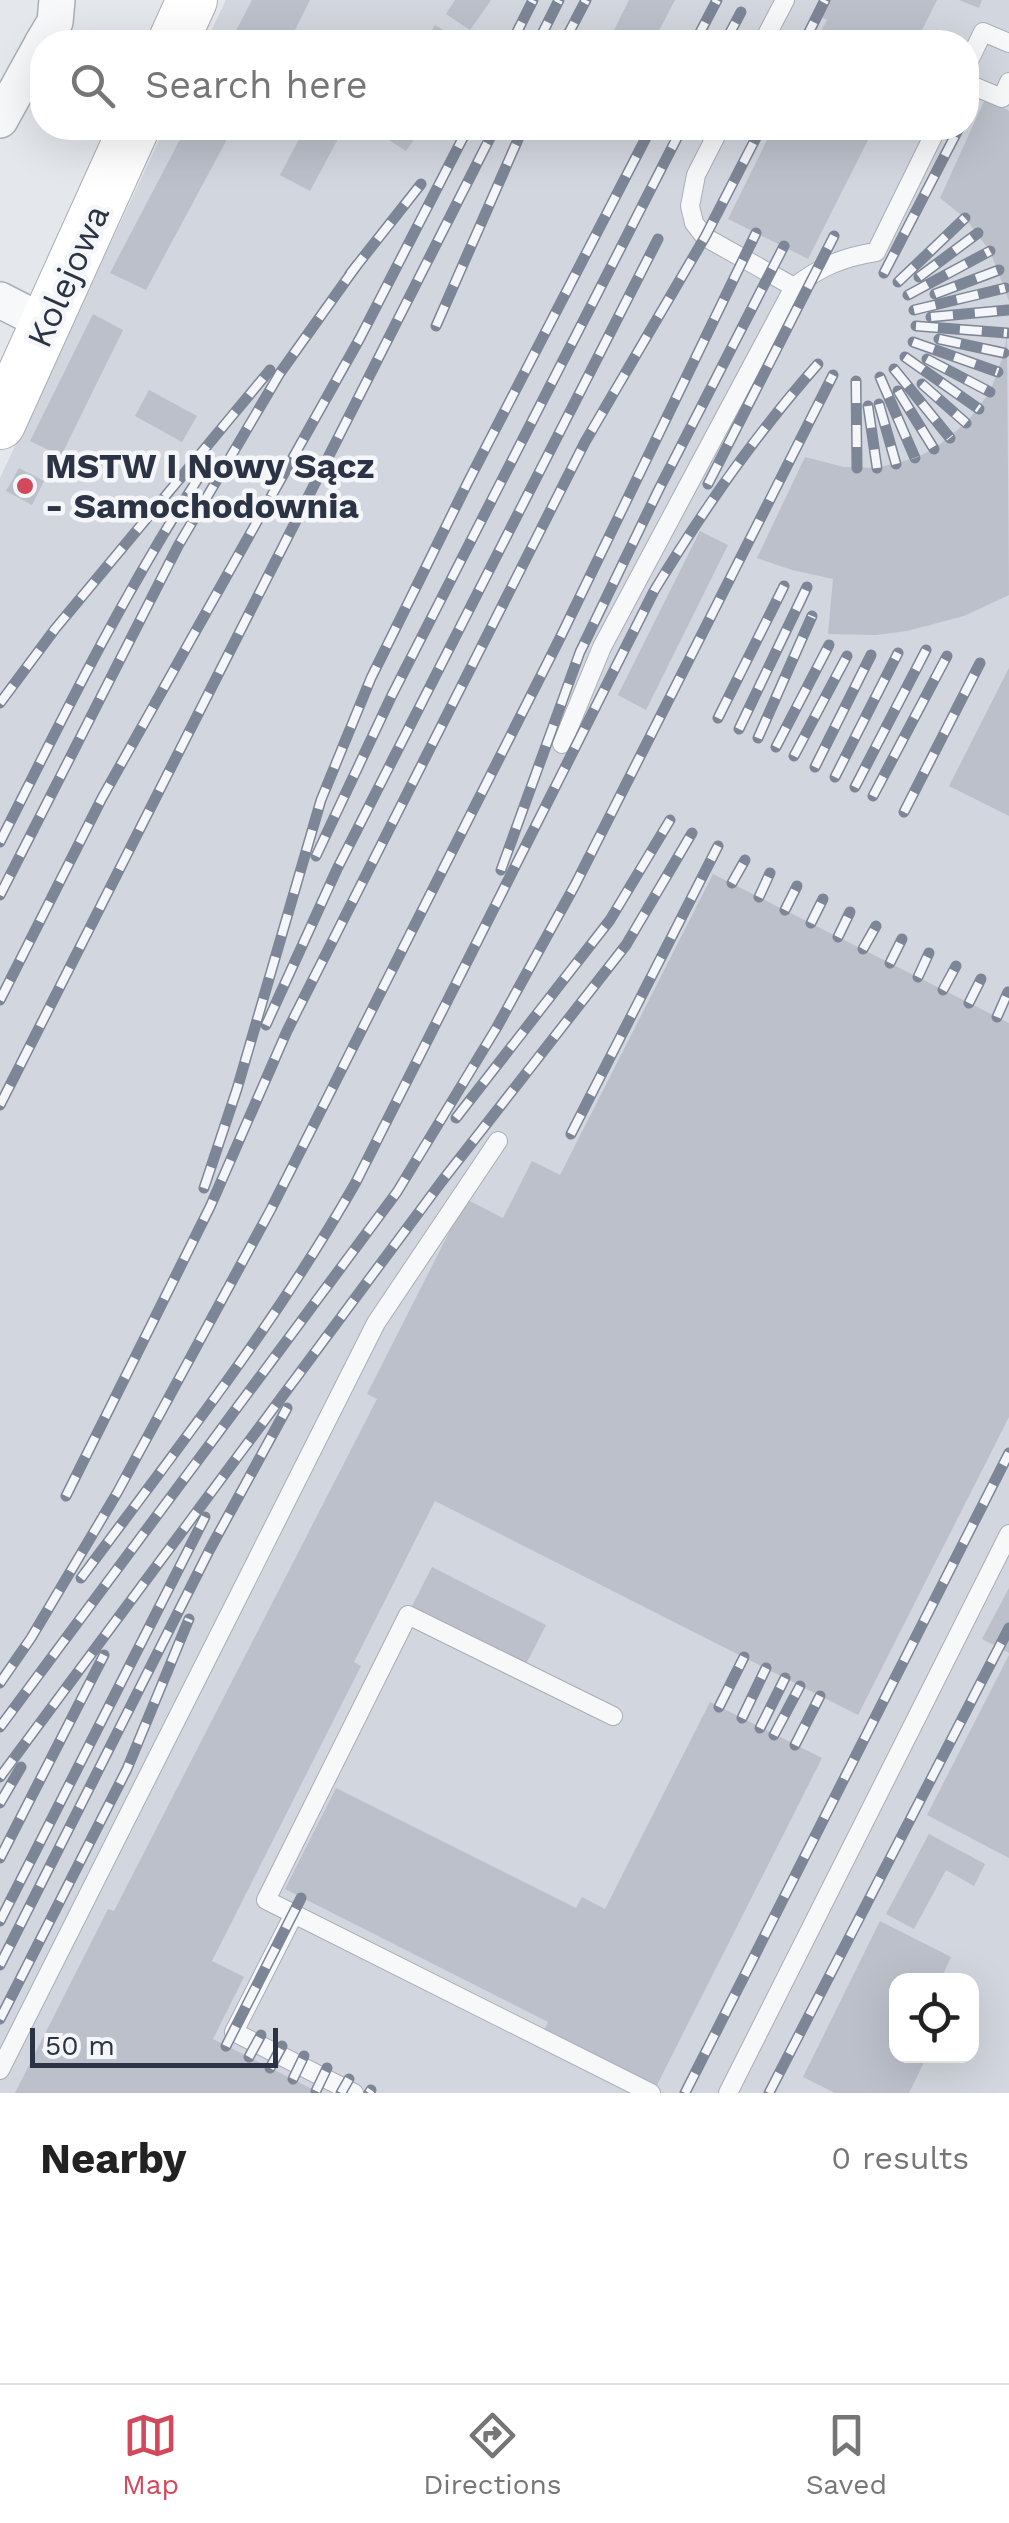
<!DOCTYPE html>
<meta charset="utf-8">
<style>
:root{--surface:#fff;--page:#f6f6f6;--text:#222;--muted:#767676;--line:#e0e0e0;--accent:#d1495b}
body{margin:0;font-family:"Work Sans",sans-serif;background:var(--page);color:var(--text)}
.controls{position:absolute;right:30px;bottom:30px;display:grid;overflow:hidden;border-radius:20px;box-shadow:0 10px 40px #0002}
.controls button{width:90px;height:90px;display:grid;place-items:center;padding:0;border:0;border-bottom:2px solid var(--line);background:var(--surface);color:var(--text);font:50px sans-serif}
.scale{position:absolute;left:30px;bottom:25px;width:248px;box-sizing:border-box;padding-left:10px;border:5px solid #2b3445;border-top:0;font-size:28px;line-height:35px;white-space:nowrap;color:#2b3445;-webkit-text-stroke:8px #f4f6f9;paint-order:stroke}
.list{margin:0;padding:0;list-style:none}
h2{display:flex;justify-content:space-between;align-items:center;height:130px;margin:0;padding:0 40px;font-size:42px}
h2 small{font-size:32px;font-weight:400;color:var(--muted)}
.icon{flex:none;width:55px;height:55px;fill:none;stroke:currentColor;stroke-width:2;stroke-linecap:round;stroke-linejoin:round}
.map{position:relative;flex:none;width:1009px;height:2093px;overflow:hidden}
.search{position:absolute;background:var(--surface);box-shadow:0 10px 40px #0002;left:30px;right:30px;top:30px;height:110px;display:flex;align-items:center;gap:25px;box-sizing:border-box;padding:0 35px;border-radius:40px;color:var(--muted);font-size:38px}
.sheet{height:290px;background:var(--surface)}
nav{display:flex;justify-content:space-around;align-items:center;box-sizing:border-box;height:140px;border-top:2px solid var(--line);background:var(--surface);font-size:28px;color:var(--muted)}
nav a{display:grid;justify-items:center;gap:5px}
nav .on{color:var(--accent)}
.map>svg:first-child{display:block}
.built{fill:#d2d6de;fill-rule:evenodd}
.building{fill:#bbc0ca}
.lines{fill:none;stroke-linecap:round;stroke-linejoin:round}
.lane-casing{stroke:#a9aeb7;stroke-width:20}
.street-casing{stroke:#a9aeb7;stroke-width:38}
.secondary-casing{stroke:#a9aeb7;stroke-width:52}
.lane{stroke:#f7f8fa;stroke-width:18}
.street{stroke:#f7f8fa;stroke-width:35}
.secondary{stroke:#fff;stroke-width:50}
.rail-casing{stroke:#7d8696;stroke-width:11}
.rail{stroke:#f4f6f9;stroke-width:8;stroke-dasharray:22;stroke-linecap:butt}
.poi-dot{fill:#d1495b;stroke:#f4f6f9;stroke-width:4}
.labels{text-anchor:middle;stroke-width:9;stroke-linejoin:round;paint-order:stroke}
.street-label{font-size:35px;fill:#2b3445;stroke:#f4f6f9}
.poi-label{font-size:35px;font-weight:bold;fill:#2b3445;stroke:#f4f6f9;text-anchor:start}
</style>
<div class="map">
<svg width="1009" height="2093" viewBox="0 0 1009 2093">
<rect width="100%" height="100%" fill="#e4e7ec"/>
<path class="built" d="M226,0H1009V2093H0V478L165,128H966V42H206ZM896,1980H972V2056H896Z"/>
<g class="building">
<path d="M252,0H310L289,42H230Z"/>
<path d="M455,0H491L470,30L446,14Z"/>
<path d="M629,0H675L653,42L609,40Z"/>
<path d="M830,0H937L916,42H815L827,20L821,17Z"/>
<path d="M959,0H982L979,8Z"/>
<path d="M435,25L463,42H424Z"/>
<path d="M986,97L1009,111V301L990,251L965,218L940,198Z"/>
<path d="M186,128H233L146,290L110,273Z"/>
<path d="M305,128H321L339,137L310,191L280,175Z"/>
<path d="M370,128H422L406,151Z"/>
<path d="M773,128H874L808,259L728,219Z"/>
<path d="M93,314L123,330L61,456L30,441Z"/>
<path d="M1007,336L1009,595L964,616L907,631L876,635L828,634L833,579L792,570L757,558L805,457L844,467L877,468L915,458L934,449L966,423L990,392L1004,353Z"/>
<path d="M149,390L197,416L182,442L135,416Z"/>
<path d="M19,468L44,481L32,505L6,491Z"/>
<path d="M700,531L728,545L646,710L618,695Z"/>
<path d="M1009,668V816L949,786Z"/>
<path d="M713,874L1009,1023V1417L858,1715L435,1501L354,1662L361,1666L212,1961L244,1977L213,2039L320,2093H15L108,1909L114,1911L377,1399L367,1394L466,1199L503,1218L532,1161L560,1175Z"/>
<path d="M432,1567L546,1625L525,1666L411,1608Z"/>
<path d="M1009,1588V1653L982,1639Z"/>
<path d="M1009,1655V1858L927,1815Z"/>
<path d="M710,1702L822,1758L656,2087L544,2030L548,2022L285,1889L336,1788L576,1908L582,1897L605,1909Z"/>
<path d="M929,1834L985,1864L974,1886L946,1870L914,1929L886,1914Z"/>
<path d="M880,1921L951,1957L943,1974L956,1980H896V2056H927L909,2093H835L803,2077Z"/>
</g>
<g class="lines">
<g class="lane-casing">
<g id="lane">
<path d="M763,42L785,0"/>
<path d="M966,67L983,32L1009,43"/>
<path d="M966,83L1002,98L1009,82"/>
<path d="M794,287C820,267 843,257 876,252L937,128"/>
<path d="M562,744L602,647L794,287L705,237L694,223L690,206L696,175L720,128"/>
<path d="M613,1716L408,1615L266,1900L651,2093"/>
<path d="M294,1914L234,2032L354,2093"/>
<path d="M0,2070L376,1323L498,1141"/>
<path d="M728,2093L1009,1534"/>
</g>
</g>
<g class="street-casing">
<g id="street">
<path d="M43,42L55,22L57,0"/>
<path d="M0,120L42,44"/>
<path d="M0,300L47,324"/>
</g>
</g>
<g class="secondary-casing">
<g id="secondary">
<path d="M173,42L192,0"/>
<path d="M0,424L134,128"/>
</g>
</g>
<use href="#lane" class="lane"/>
<use href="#street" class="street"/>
<use href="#secondary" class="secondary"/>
<g class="rail-casing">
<g id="rail">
<path d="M512,42L533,0"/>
<path d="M538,42L559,0"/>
<path d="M564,42L586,0"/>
<path d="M695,42L717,0"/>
<path d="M725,42L741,12"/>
<path d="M804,42L825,0"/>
<path d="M884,273L959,128"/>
<path d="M350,274L421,184"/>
<path d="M919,277L978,233"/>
<path d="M898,282L965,218"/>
<path d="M935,294L999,270"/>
<path d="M908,295L990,251"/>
<path d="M914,310L1005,288"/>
<path d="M931,317L1008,310"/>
<path d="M436,326L523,128"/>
<path d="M916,326L1007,333"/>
<path d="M939,339L1004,353"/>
<path d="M913,342L998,372"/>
<path d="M905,357L979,409"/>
<path d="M927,359L990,392"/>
<path d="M894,369L950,438"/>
<path d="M880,377L915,458"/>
<path d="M856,381L857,468"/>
<path d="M922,384L966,423"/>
<path d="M898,391L934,449"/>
<path d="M879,404L896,464"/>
<path d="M868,406L877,468"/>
<path d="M708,484L834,236"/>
<path d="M0,703L55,629L270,370"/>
<path d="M718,718L784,586"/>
<path d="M739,729L807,587"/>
<path d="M758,738L812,616"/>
<path d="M776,747L829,645"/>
<path d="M794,756L847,656"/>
<path d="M815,767L871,655"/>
<path d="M835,777L898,653"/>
<path d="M855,787L926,650"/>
<path d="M873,796L947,656"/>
<path d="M904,812L980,663"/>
<path d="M0,842C64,715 125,590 203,471"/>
<path d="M316,856L392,695L682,128"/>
<path d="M501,870L580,652L659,489L784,246"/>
<path d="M732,883L745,860"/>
<path d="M0,895L178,546L280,373L357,265"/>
<path d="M759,897L770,873"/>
<path d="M785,910L797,886"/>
<path d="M811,923L823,899"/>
<path d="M838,937L850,912"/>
<path d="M863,949L876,926"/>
<path d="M890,963L902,939"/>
<path d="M918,977L929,953"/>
<path d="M943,990L956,966"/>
<path d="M0,1000L102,798L360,338L468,128"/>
<path d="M969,1003L981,979"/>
<path d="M997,1017L1008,992"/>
<path d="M266,1025L337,869L658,239"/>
<path d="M0,1105L495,128"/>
<path d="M456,1118L610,920L670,820"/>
<path d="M571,1134L718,846"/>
<path d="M204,1188L237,1089L321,800L371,678L468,482L651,128"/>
<path d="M66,1496L210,1207L287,1031L585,442L705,237L761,128"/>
<path d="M81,1578C177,1449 276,1323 356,1182L654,591C703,510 755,435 818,364"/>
<path d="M0,1683L31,1638L117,1493L271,1209L559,640L756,233"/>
<path d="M719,1707L744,1657"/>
<path d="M742,1718L766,1668"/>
<path d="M0,1727L397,1192L497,1027L575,885L833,375"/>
<path d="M760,1728L785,1678"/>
<path d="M774,1735L800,1686"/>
<path d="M795,1745L820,1696"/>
<path d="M0,1777L442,1181L626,945L692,833"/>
<path d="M0,1803L21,1767"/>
<path d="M0,1858L104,1655"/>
<path d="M0,1921L205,1517"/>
<path d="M0,1965L210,1549L287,1408"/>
<path d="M0,2019L127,1769L189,1619"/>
<path d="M226,2046L301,1898"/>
<path d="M249,2057L261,2035"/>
<path d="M270,2068L282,2046"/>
<path d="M293,2079L304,2056"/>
<path d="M316,2091L327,2068"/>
<path d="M341,2093L349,2079"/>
<path d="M369,2093L371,2090"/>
<path d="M685,2093L1009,1453"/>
<path d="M769,2093L1009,1628"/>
</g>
</g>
<use href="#rail" class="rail"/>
</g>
<circle class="poi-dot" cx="25" cy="486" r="10"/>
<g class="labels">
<g class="street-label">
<text transform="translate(68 276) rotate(-66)" y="12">Kolejowa</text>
</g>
<g class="poi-label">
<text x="45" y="478">MSTW I Nowy Sącz<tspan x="45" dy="40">- Samochodownia</tspan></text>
</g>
</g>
</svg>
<div class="controls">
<button><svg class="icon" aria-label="locate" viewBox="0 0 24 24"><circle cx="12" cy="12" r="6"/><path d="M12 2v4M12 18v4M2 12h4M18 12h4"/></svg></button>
</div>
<div class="scale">50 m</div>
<div class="search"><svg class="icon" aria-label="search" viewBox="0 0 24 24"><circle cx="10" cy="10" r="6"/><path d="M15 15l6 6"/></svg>Search here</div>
</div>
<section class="sheet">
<h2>Nearby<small>0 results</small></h2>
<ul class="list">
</ul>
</section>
<nav>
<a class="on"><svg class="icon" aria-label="map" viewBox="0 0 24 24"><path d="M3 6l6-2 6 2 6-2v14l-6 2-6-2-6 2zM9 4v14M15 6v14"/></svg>Map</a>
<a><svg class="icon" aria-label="directions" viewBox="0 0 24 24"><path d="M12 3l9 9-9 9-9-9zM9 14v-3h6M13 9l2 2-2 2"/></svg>Directions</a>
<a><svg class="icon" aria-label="saved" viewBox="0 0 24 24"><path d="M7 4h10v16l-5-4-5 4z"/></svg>Saved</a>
</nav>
